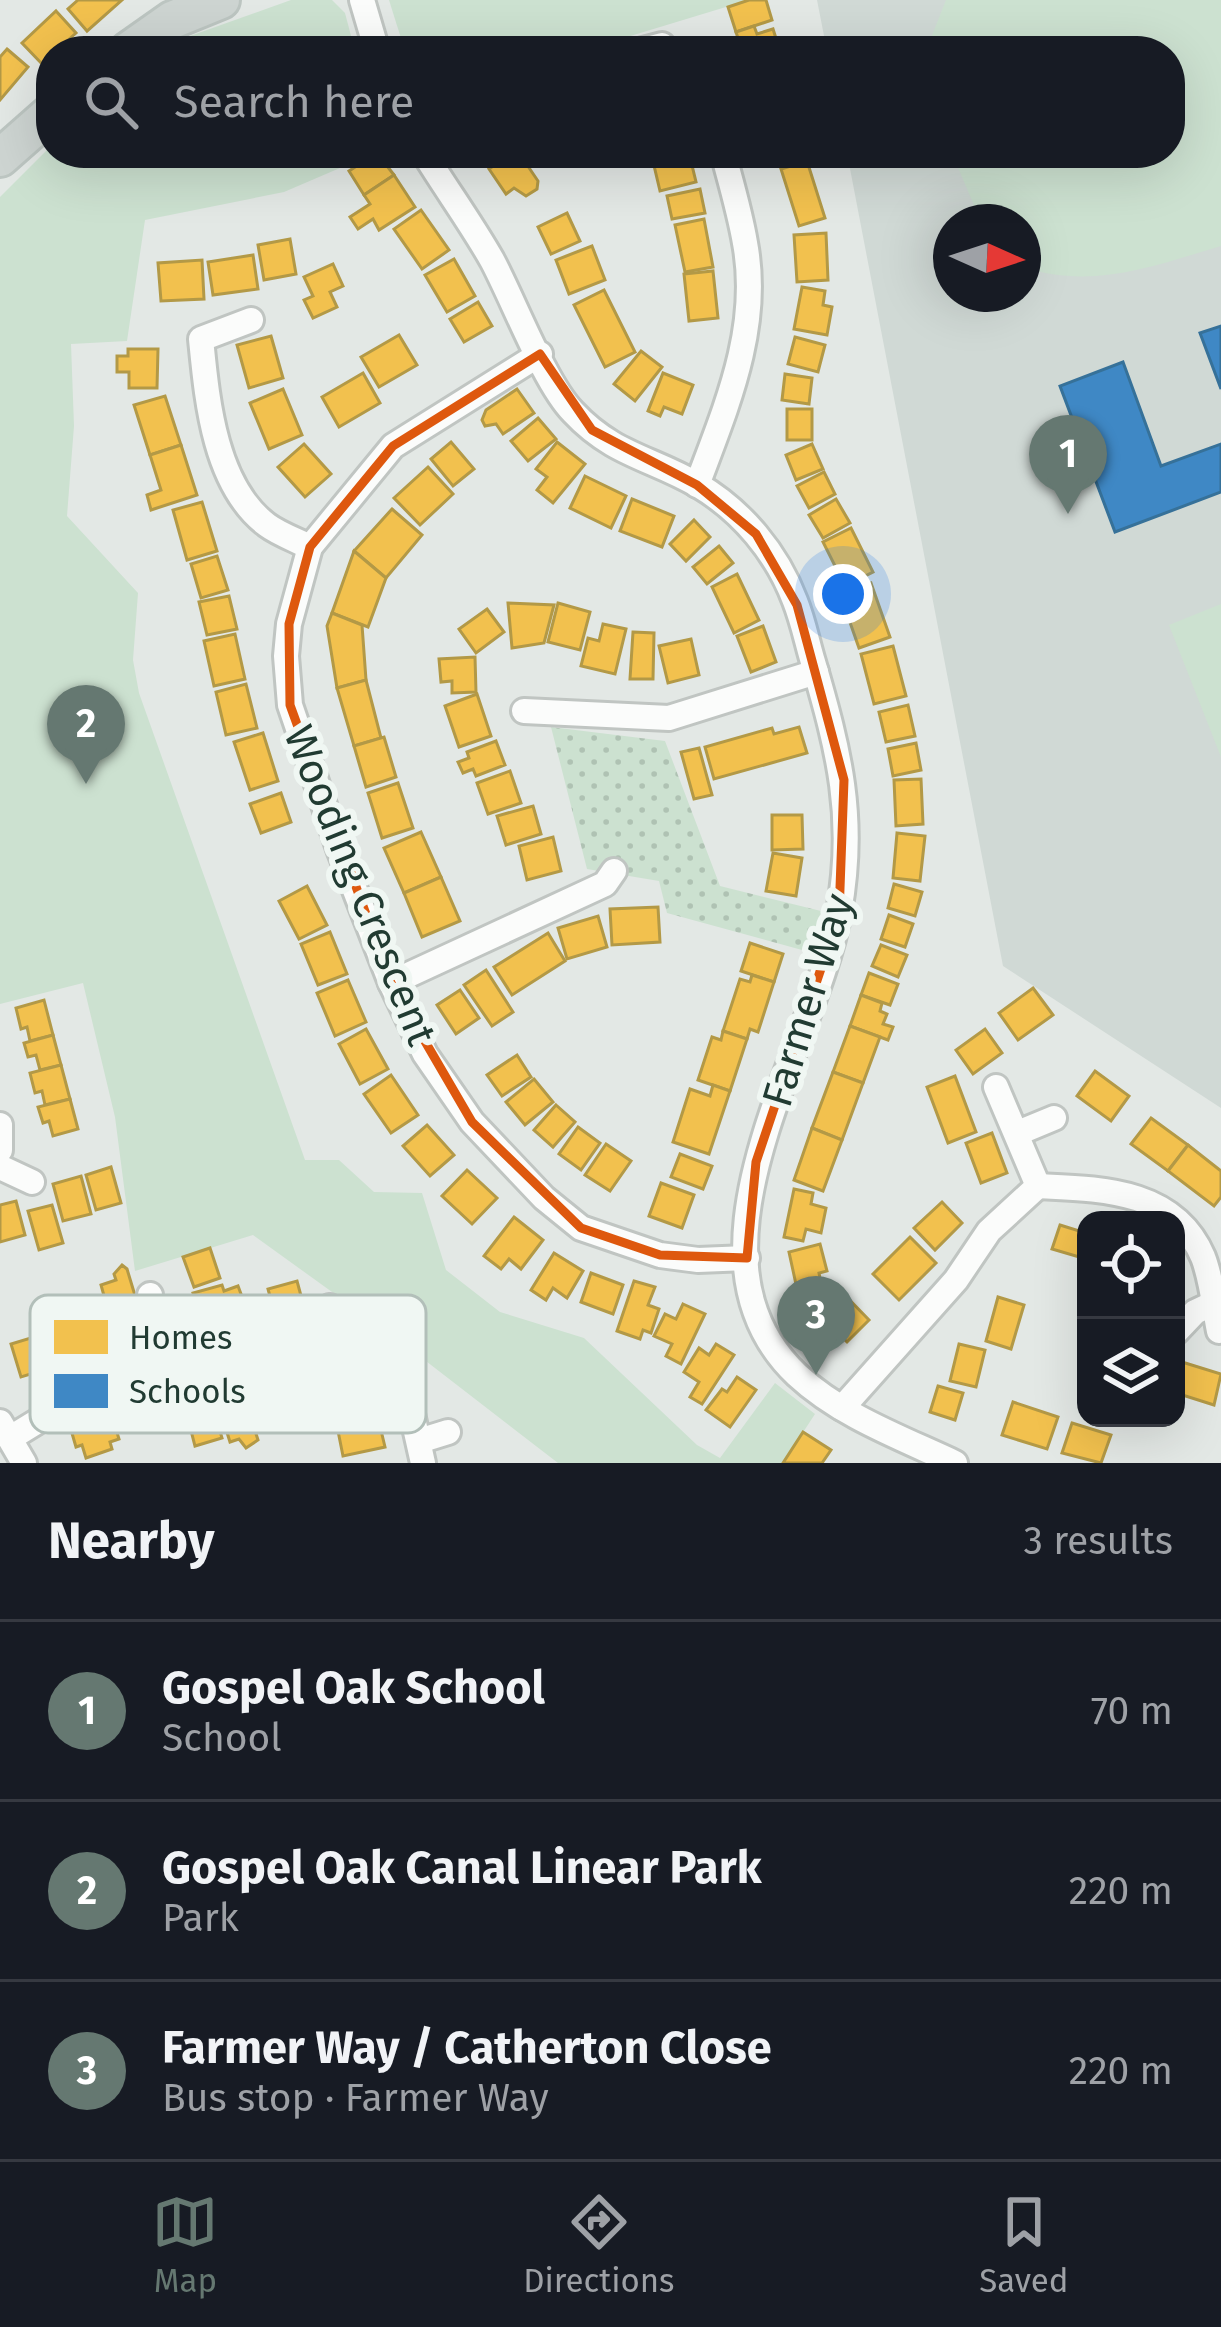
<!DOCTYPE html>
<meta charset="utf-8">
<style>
:root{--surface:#171b24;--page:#20242c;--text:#f1f3f6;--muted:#9ea1a6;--line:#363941;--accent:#657871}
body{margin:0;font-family:"Fira Sans",sans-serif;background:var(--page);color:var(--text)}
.controls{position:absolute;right:36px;bottom:36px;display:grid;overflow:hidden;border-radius:24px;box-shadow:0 12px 48px #0002}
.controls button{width:108px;height:108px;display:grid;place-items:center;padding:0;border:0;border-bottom:3px solid var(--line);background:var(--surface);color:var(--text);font:60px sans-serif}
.compass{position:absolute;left:933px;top:204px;width:108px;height:108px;border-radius:50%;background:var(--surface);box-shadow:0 12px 48px #0002;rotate:93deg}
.you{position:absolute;left:843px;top:594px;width:42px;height:42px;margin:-30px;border:9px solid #fff;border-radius:50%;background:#1a73e8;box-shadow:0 0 0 18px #1a73e833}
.badge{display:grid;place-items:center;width:78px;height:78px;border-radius:50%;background:var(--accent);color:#fff;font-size:39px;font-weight:700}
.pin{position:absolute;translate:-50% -99px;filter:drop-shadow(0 3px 6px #0008)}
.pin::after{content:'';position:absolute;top:63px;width:42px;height:36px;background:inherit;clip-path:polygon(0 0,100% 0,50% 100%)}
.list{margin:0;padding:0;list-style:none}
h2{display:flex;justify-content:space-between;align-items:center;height:156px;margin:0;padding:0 48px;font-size:51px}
h2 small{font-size:39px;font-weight:400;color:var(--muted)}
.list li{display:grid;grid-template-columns:78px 1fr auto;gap:36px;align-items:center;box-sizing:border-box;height:180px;padding:0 48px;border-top:3px solid var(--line)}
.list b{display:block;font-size:45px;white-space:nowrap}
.list p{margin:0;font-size:39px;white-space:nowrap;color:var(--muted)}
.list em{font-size:39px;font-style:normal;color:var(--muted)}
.icon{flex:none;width:66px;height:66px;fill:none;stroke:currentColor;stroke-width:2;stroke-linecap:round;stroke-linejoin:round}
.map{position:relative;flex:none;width:1221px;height:1463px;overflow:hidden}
.search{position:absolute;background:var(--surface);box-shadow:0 12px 48px #0002;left:36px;right:36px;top:36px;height:132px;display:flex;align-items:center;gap:30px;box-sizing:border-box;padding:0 42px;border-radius:48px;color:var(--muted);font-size:45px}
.sheet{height:696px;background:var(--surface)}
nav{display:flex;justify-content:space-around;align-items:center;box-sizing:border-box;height:168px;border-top:3px solid var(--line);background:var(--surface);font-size:33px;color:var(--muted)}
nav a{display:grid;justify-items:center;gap:6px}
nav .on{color:var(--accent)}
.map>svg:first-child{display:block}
.built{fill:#d0d9d5;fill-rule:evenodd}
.grass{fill:url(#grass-dots)}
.green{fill:#cce1d0}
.homes{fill:#f2c14e;stroke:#b39946;stroke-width:3}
.schools{fill:#3f88c5;stroke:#367199;stroke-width:3}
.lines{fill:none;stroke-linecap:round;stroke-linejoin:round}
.minor-casing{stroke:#c0c5c2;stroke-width:30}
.primary-casing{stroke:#bcc5c1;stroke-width:42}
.minor{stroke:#fbfcfb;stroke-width:24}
.primary{stroke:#cdd4d1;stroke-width:36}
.marked{fill:none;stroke:#de580e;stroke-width:9;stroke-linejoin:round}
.labels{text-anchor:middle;stroke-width:12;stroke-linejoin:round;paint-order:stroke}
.street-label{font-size:42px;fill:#213b32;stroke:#f0f7f3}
.key{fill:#f0f7f3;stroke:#b2bfb9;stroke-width:3}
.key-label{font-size:33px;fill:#213b32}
</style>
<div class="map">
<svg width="1221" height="1463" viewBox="0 0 1221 1463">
<defs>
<pattern id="grass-dots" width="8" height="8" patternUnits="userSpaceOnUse" patternTransform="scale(3)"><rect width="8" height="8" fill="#cce1d0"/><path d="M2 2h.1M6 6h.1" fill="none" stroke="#afc2b3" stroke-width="1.8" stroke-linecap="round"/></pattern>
</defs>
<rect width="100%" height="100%" fill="#e3e8e5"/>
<path class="built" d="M817,0H1221V1108L1003,966L847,153H1170V51H827ZM951,222H1023V294H951Z"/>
<path class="grass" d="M551,727L665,741L720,886L821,911L813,953L667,913L659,881L587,869Z"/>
<g class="green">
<path d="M291,0H332L345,13L355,51H158L165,45Z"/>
<path d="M389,0H749L581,51H405Z"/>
<path d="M946,0H1221V246C1154,266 1092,290 1023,267V222H981L952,153H1170V51H930L929,43Z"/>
<path d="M51,146V153H375L284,192L145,220L127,341L71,344L74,426L67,516L138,593L133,660L139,693L305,1160H339L374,1192L422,1193L446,1270L500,1312L584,1338L697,1445L720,1458L775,1383L815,1414L783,1463H558L400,1341L253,1235L135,1271L115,1117L83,983L0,1004V197Z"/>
<path d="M1221,604V757L1169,625Z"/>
</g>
<g class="homes">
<path d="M78,0H122L87,31L68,9Z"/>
<path d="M749,0H766L772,20L736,32L728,7Z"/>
<path d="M56,11L76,33L56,51H51L42,64L22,43Z"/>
<path d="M754,26L757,34L773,29L780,51H742L736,32Z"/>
<path d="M7,49L28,67L0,100V57Z"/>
<path d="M377,153L394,175L364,195L349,171Z"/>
<path d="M512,153H519L538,181L537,189L526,196L514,188L506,194L489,169Z"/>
<path d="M668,153H689L696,182L660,191L652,157Z"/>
<path d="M807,161L825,218L799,226L781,169Z"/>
<path d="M394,175L415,207L379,230L373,219L358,229L350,217L370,204L364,195Z"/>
<path d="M700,189L705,213L672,219L667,196Z"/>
<path d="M421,210L449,250L422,269L394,229Z"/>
<path d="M567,213L580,241L551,254L538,227Z"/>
<path d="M704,219L713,267L685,272L675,225Z"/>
<path d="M826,233L828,280L797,282L794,235Z"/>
<path d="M290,239L296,274L264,280L258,245Z"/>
<path d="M592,246L605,280L569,294L556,260Z"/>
<path d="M253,255L258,289L213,295L208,262Z"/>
<path d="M454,259L475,296L447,312L425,275Z"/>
<path d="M202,260L204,299L161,301L158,263Z"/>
<path d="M333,264L343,286L330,292L337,307L313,318L304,300L313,296L304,277Z"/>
<path d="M713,271L718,318L689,321L684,274Z"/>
<path d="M802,287L825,291L823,305L832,307L827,335L794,329Z"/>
<path d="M604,290L635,352L605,367L574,305Z"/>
<path d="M478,302L492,326L464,342L450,319Z"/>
<path d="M399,335L417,365L379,387L361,357Z"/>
<path d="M271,336L283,378L249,388L237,345Z"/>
<path d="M795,337L825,345L818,372L788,364Z"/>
<path d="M128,349H158L157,388H129V372H117V356H128Z"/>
<path d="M641,351L662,367L635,401L614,384Z"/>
<path d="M363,373L380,403L339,427L322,397Z"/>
<path d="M663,373L693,385L682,414L664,407L660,416L648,411Z"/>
<path d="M785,374L812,378L809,404L782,400Z"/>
<path d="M283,389L302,435L269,449L250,403Z"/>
<path d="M517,389L534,413L503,434L496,424L485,426L482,420L486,410Z"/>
<path d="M165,396L181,445L150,455L134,405Z"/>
<rect x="787" y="409" width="25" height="31"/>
<path d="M538,418L556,439L528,461L511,441Z"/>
<path d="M451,442L474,469L453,486L431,459Z"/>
<path d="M557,442L585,464L553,503L537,490L547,477L536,469Z"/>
<path d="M304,444L331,474L305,497L278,467Z"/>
<path d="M812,444L823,469L796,480L786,455Z"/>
<path d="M181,445L197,495L151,510L147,495L161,490L150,455Z"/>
<path d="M428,467L453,494L420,525L394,498Z"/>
<path d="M824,472L835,494L809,508L797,486Z"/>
<path d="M585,476L626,496L611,528L570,508Z"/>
<path d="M632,499L674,516L662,547L620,531Z"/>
<path d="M836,499L850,523L823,538L809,515Z"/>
<path d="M202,502L217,551L187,560L173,510Z"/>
<path d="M392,509L422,535L386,578L354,551Z"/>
<path d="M694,520L710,537L686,561L670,544Z"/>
<path d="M851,528L873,572L845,586L823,542Z"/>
<path d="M719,546L733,563L707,584L693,567Z"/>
<path d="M354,551L386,578L368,627L332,613Z"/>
<path d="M217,556L228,590L201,598L191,564Z"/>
<path d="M737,574L759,620L734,633L712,587Z"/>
<path d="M871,583L890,637L859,648L840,594Z"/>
<path d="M229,596L237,629L207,635L199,602Z"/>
<path d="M508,603L554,605L544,643L512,648Z"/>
<path d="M558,603L590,612L580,650L548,642Z"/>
<path d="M487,609L504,632L476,653L459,629Z"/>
<path d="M332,613L362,625L366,680L337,688L327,626Z"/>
<path d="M603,624L626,629L615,674L581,666L588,638L599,641Z"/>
<path d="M763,626L776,662L751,672L737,636Z"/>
<path d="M633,632L654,633L653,679H630Z"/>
<path d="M235,634L245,679L214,686L204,641Z"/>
<path d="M691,639L699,675L668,683L659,646Z"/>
<path d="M893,646L906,696L874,704L861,654Z"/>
<path d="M475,657L476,692L452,693V681L441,682L439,659Z"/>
<path d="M366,680L381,738L354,746L337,688Z"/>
<path d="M246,684L257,728L226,735L216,692Z"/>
<path d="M477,694L491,736L459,747L445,706Z"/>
<path d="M908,705L915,736L886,742L879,712Z"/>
<path d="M799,727L807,753L714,779L705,747L772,728L774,734Z"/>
<path d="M263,733L278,781L250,790L234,742Z"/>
<path d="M384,737L396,777L366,787L354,746Z"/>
<path d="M496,741L505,765L476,776L473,769L463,773L458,762L469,758L467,752Z"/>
<path d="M916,743L921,770L893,776L888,749Z"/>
<path d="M699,748L712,795L694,799L681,752Z"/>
<path d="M510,771L521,803L488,814L477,783Z"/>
<path d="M921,779L923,824L896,826L894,780Z"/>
<path d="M398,783L413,828L382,838L368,793Z"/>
<path d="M281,793L291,822L261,833L250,804Z"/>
<path d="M533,806L541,834L506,845L497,816Z"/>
<path d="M772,815H802L803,849L772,850Z"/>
<path d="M421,832L441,877L404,893L384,848Z"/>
<path d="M897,833L925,836L920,881L893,878Z"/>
<path d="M553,837L561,871L527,880L519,846Z"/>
<path d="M773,853L802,858L796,896L766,891Z"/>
<path d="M441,877L460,921L422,937L404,893Z"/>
<path d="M894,884L922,892L915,916L888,908Z"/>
<path d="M307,886L327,925L299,939L279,901Z"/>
<path d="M658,907L660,942L612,945L610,909Z"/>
<path d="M889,915L913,924L905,947L881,939Z"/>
<path d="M598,916L607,947L567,959L558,928Z"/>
<path d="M330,932L347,974L318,985L301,944Z"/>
<path d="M548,933L565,961L512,995L494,967Z"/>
<path d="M750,943L783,954L774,982L741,971Z"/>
<path d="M881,945L907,955L898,977L872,966Z"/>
<path d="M486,970L513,1012L492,1026L464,985Z"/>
<path d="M869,973L898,984L890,1005L861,995Z"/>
<path d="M752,975L774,982L758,1032L750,1029L747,1039L723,1031L740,979L750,982Z"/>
<path d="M348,980L366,1022L335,1036L317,993Z"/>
<path d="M1033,988L1053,1015L1018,1040L999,1013Z"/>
<path d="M460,990L479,1018L456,1034L437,1005Z"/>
<path d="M861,995L882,1003L880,1011L887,1014L883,1024L893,1027L888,1040L850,1026Z"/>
<path d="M44,1000L53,1035L30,1041L27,1027L21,1029L16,1008Z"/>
<path d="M850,1026L880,1037L863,1083L833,1072Z"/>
<path d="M366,1029L388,1069L360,1084L339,1044Z"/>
<path d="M985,1029L1002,1053L973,1074L956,1050Z"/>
<path d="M723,1031L747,1039L730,1091L698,1080L712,1037L721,1040Z"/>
<path d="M53,1035L61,1065L40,1070L36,1055L28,1057L24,1043Z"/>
<path d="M517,1055L531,1077L502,1096L487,1075Z"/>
<path d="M61,1065L70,1099L45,1105L42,1091L35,1093L30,1073Z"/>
<path d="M1095,1071L1129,1096L1111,1121L1077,1096Z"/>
<path d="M833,1072L863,1083L842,1140L812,1128Z"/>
<path d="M391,1075L418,1115L391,1133L364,1094Z"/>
<path d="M955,1076L976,1132L948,1143L927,1087Z"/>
<path d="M534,1079L553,1102L525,1125L506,1102Z"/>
<path d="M713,1085L730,1091L709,1154L673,1142L690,1089L710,1096Z"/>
<path d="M70,1099L78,1129L53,1136L49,1121L43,1123L38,1107Z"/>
<path d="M556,1105L575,1122L553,1147L534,1130Z"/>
<path d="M1151,1118L1188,1145L1168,1171L1131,1144Z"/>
<path d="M427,1125L454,1155L430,1176L403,1146Z"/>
<path d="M578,1127L600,1143L581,1170L559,1154Z"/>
<path d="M812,1128L842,1140L823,1191L794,1180Z"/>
<path d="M992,1133L1007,1173L981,1183L966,1143Z"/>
<path d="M606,1144L631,1161L610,1191L585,1175Z"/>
<path d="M1188,1145L1221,1171V1197L1214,1206L1168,1171Z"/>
<path d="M680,1154L712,1166L703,1189L671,1177Z"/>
<path d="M111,1167L121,1203L96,1210L86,1175Z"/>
<path d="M467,1170L497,1198L472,1224L442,1196Z"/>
<path d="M81,1176L91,1214L63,1221L53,1184Z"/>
<path d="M661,1183L694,1195L682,1228L649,1216Z"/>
<path d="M794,1189L813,1193L811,1204L826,1208L821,1233L806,1229L803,1241L784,1237Z"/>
<path d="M16,1201L25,1235L0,1242V1205Z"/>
<path d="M942,1202L962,1223L935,1250L914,1228Z"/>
<path d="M52,1205L63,1243L39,1250L28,1211Z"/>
<path d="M514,1217L543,1240L521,1269L509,1259L501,1269L484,1256Z"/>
<path d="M1060,1225L1086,1233V1259L1052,1249Z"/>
<path d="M910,1237L936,1263L899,1300L873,1274Z"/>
<path d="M820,1244L827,1271L819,1273L821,1283L797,1289L789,1252Z"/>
<path d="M210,1248L220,1278L194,1287L183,1257Z"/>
<path d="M554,1253L583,1271L567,1298L553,1288L546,1300L531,1290Z"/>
<path d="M122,1265L127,1269L140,1312L111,1321L101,1285L116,1280L114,1274Z"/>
<path d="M591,1273L623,1285L613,1314L581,1302Z"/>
<path d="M297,1281L307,1318L278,1326L268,1289Z"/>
<path d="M634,1281L655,1287L648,1305L659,1309L651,1333L643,1330L640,1339L617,1331Z"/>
<path d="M222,1285L224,1291L238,1286L244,1302L226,1307L228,1315L203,1323L193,1293Z"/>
<path d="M838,1288L869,1320L847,1342L815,1311Z"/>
<path d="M998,1297L1024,1305L1011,1349L986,1341Z"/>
<path d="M683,1304L705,1314L681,1364L666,1356L672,1344L654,1336L665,1314L676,1319Z"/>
<path d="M47,1333L57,1366L21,1377L11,1344Z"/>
<path d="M716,1344L734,1355L702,1404L690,1397L699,1382L684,1372L699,1348L709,1355Z"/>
<path d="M959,1344L985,1350L976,1387L950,1381Z"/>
<path d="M1182,1362L1221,1374L1214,1405L1176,1393Z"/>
<path d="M737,1377L756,1390L730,1427L706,1410L722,1389L727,1392Z"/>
<path d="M938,1386L963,1393L955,1420L930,1412Z"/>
<path d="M244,1396L258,1440L246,1448L239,1439L230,1442L218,1404Z"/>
<path d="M1013,1402L1058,1417L1047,1449L1002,1435Z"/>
<path d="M212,1404L222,1438L195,1446L186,1411Z"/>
<path d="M101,1413L104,1419L112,1416L119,1439L110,1442L112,1449L86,1458L82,1445L76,1447L69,1423Z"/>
<path d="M379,1422L385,1447L343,1456L338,1431Z"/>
<path d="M1072,1423L1111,1435L1101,1463L1062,1453Z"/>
<path d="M803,1432L831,1450L822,1463H783Z"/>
</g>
<g class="schools">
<path d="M1221,326V389L1200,333Z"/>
<path d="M1123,362L1161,466L1221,444V492L1115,532L1060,386Z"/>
</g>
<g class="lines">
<g class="minor-casing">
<g id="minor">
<path d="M362,0L377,51"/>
<path d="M639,51L662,45"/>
<path d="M424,153C446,189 471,223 492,260C514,301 544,382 573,412C613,455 652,458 698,485C742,511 777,553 795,601C803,621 807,642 813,662C839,751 856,818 839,912C815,1047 669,1254 797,1375C841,1416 902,1438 955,1463"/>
<path d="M251,320L201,339C207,399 214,485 267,525C279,534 296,540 310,547"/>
<path d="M540,354L393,446L310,547L289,624L286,656L290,705L339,849L391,983L425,1054L472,1122L544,1198L581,1228L660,1255L698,1260L747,1258"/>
<path d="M697,485C726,407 761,328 745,243C740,213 731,183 723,153"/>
<path d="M524,711L669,718L816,672"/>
<path d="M391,983L605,884L614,871"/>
<path d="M0,1125V1150"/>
<path d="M1018,1133L1054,1118"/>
<path d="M0,1167L32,1182"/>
<path d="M1038,1186C1101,1189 1174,1189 1203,1257C1212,1280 1214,1307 1219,1331"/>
<path d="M330,1307L393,1360L410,1405L423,1463"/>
<path d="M1176,1332L1195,1312L1214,1303"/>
<path d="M144,1356L150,1295"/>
<path d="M842,1408L956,1280L989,1231L1038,1186L996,1087"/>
<path d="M0,1422L24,1463"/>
<path d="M12,1437L144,1356L183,1376"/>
<path d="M419,1441L448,1432"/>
</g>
</g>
<g class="primary-casing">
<g id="primary">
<path d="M128,51L172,20L221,0"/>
<path d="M0,158L51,113"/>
</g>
</g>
<use href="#minor" class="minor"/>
<use href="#primary" class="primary"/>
</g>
<path class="marked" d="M540,354L592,430L697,485L756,534L797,605L844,780L839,915L756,1162L747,1258L660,1255L581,1228L472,1122L391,983L290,705L289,624L310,547L393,446Z"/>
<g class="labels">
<g class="street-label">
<text transform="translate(361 885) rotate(68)" y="15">Wooding Crescent</text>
<text transform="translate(807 1000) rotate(-73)" y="15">Farmer Way</text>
</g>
</g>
<rect x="30" y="1295" width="396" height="138" rx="18" class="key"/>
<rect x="54" y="1320" width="54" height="34" fill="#f2c14e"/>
<rect x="54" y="1374" width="54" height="34" fill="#3f88c5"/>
<g class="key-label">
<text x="129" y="1349">Homes</text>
<text x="129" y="1403">Schools</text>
</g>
</svg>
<div class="controls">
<button><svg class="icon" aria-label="locate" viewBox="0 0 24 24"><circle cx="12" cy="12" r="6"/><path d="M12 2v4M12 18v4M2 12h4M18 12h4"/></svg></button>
<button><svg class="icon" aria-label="layers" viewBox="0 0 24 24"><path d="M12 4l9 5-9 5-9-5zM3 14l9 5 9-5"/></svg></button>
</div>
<svg class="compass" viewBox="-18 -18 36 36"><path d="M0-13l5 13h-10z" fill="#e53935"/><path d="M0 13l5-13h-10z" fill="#9ea1a6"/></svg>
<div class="you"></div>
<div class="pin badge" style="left:1068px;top:514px">1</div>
<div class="pin badge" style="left:86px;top:784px">2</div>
<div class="pin badge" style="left:816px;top:1375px">3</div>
<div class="search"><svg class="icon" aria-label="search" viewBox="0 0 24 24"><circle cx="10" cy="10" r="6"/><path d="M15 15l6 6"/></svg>Search here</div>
</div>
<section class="sheet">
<h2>Nearby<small>3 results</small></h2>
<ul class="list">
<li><span class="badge">1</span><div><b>Gospel Oak School</b><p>School</p></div><em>70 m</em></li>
<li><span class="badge">2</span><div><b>Gospel Oak Canal Linear Park</b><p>Park</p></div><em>220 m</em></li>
<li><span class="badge">3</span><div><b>Farmer Way / Catherton Close</b><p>Bus stop · Farmer Way</p></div><em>220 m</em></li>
</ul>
</section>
<nav>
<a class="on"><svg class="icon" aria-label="map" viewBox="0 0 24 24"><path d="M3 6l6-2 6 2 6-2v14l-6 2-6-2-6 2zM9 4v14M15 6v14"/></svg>Map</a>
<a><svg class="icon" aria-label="directions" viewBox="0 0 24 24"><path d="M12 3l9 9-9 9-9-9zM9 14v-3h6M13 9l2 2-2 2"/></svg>Directions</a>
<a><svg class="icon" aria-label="saved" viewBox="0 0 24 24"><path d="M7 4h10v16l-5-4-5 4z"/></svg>Saved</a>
</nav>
